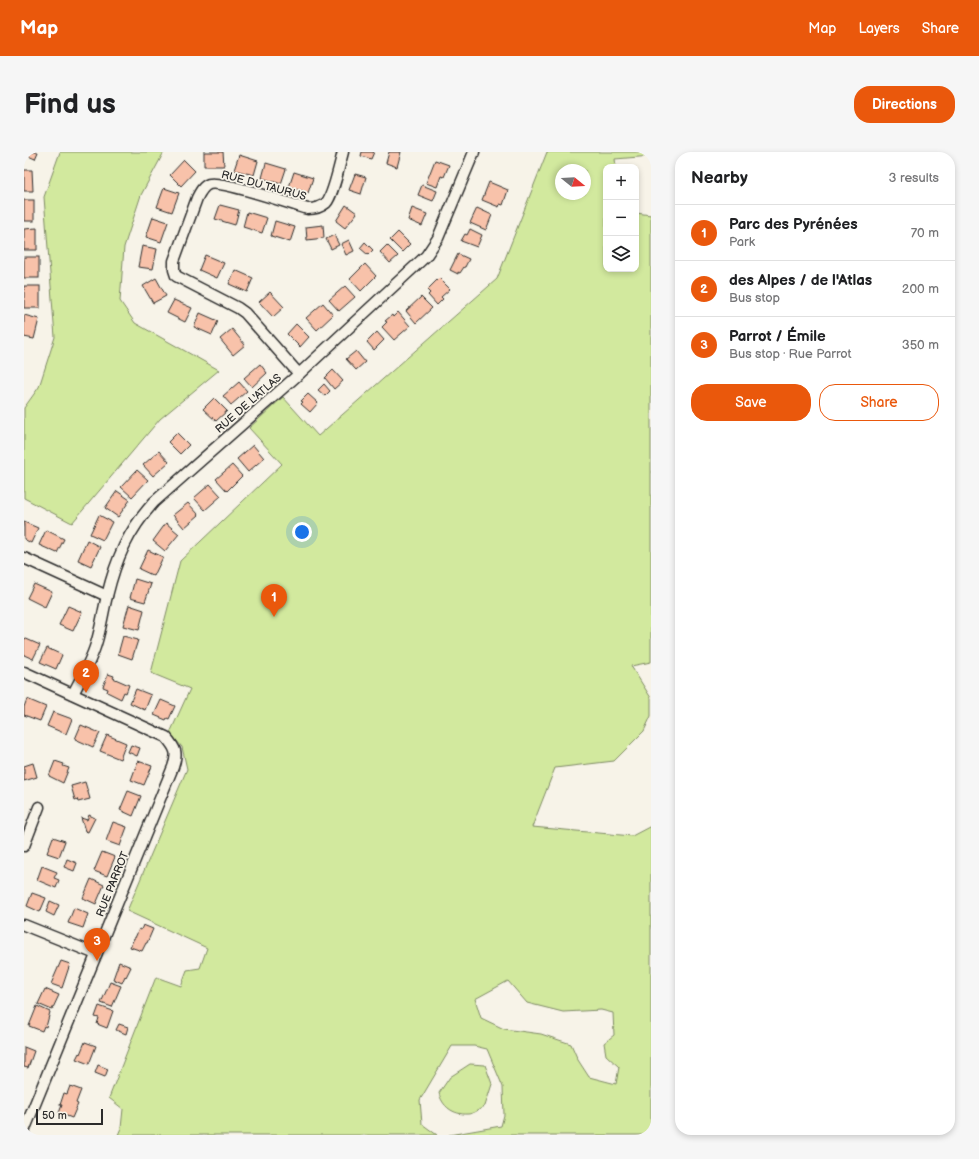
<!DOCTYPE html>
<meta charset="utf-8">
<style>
:root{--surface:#fff;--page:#f6f6f6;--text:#202124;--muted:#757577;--line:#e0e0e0;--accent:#ea580c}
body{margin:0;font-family:"Balsamiq Sans",sans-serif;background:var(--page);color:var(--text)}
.controls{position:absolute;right:12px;top:12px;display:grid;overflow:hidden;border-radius:8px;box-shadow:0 2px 6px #0003}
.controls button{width:36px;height:36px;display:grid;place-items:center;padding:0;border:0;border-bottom:1px solid var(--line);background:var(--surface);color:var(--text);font:20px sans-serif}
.compass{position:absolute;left:531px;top:12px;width:36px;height:36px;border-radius:50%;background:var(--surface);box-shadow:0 2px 6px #0003;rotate:108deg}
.scale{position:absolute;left:12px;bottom:10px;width:67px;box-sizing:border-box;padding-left:4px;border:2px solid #2b2b2b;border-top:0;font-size:11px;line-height:14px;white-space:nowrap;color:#2b2b2b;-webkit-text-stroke:3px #f7f3e8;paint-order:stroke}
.you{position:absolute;left:278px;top:380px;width:14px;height:14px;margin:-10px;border:3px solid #fff;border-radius:50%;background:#1a73e8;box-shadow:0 0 0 6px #1a73e833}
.badge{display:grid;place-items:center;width:26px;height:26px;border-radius:50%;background:var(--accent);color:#fff;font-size:13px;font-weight:700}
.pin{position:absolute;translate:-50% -33px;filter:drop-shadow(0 1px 2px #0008)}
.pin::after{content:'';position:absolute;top:21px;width:14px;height:12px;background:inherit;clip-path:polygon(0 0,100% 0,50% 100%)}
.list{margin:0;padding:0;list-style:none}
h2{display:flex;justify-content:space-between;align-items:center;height:52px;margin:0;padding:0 16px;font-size:17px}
h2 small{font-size:13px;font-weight:400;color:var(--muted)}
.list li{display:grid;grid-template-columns:26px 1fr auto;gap:12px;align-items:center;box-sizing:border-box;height:56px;padding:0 16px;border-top:1px solid var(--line)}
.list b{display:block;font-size:15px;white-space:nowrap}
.list p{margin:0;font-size:13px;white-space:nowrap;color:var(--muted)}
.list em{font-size:13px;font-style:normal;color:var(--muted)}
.actions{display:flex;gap:8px;padding:12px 16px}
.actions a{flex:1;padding:9px 0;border:1px solid var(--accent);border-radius:16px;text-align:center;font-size:14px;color:var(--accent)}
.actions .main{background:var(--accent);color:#fff}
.icon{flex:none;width:22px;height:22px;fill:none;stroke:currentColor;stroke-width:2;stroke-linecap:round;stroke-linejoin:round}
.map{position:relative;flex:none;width:627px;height:983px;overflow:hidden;border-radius:16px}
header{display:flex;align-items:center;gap:24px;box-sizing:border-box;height:56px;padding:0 20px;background:var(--accent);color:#fff}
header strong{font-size:19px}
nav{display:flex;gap:22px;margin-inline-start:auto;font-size:14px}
.intro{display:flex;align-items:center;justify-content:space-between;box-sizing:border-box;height:96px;padding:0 24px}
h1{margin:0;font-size:28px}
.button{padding:10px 18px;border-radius:16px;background:var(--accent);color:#fff;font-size:14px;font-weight:700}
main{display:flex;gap:24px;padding:0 24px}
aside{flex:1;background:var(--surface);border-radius:16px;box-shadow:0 2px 6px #0003}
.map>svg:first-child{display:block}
.green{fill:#d2e99e;stroke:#7e8a64;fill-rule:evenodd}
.building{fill:#f8c2aa;stroke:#2b2b2b}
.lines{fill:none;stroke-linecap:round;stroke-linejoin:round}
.street-casing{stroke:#2b2b2b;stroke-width:13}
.street{stroke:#f7f3e8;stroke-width:10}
.labels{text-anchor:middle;stroke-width:3.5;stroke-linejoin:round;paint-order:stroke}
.street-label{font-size:11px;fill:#2b2b2b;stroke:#f7f3e8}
</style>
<header>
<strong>Map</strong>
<nav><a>Map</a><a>Layers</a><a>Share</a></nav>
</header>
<div class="intro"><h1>Find us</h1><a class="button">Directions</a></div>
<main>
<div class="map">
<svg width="627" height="983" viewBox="0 0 627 983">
<rect width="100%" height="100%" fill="#f7f3e8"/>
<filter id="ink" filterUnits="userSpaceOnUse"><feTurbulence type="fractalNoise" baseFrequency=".025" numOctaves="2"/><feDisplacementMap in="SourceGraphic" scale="8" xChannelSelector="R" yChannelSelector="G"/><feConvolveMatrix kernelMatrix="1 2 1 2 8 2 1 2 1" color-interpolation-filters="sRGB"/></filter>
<g filter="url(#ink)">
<g class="green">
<path d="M36,0H140L117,43L100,95L96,149L111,171L195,218L136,267L48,371L0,346V256L15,235L31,185L20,45Z"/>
<path d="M523,0H627V4L591,7L592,15H582V117H612V61L627,63V510L607,514L627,546V564L620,579L590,609L531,616L508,675L608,684L627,674V983H425L477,974L480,963L479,935L463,897L450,894H428L396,948L398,972L413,983H94L97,976L99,957L85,946L132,825L157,834L163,818L176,816L183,796L103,759L163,617L158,595L146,581L166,537L127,521L156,409L258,312L225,276L259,245L294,284L473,127ZM537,18H561V42H537ZM484,829L503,851L539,860L577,858L589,861L590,883L580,891L582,903L595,915L592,932L565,925L554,908L547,892L517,882L480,877L457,866L451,847Z"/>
<path d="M446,912L461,913L468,932L461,954C456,957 449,962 444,962C429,963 418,954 415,941L426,925Z"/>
</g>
<g class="building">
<path d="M0,0H14L11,7L0,2Z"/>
<path d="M180,0H199L200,14H180Z"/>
<path d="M338,0H350L347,7L337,4Z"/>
<path d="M365,0H377L373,15L362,11Z"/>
<path d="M215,3L234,9L230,23L210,18Z"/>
<path d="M160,8L171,19L157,34L146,23Z"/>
<path d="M411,8L425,13L420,25L417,24L413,35L402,31Z"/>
<path d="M242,11L262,17L257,32L238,26Z"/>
<path d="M0,18H8L9,39H0Z"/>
<path d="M270,20L289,26L284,41L265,35Z"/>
<path d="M331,22L342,25L337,42L325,38Z"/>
<path d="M465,30L484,38L479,53L476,52L475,55L458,48Z"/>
<path d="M398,33L413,39L409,49L394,43Z"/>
<path d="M140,36L155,41L148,60L133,55Z"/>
<rect x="0" y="48" width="10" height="21"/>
<path d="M196,53L215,58L211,73L191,67Z"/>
<path d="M322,53L333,61L321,76L312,69Z"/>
<path d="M388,56L403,62L398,74L384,68Z"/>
<path d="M453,56L468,63L462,78L446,71Z"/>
<path d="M223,60L243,66L238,81L219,75Z"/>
<path d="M129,65L144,70L137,90L122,85Z"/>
<path d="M251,69L271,75L266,90L247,84Z"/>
<path d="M299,73L300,86L283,88L282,75Z"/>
<path d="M13,76V98H0V77Z"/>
<path d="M446,77L458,83L453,95L437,89L441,82L443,83Z"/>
<path d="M374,80L386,92L378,100L366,88Z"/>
<path d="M310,83L315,93L307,97L302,87Z"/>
<path d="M325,88L330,99L322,103L317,92Z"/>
<path d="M341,90L349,98L344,103L336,96Z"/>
<path d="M363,93L374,104L366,111L356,100Z"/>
<path d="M118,94L133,97L129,117L114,115Z"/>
<path d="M434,102L445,107L441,115H440L436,121L434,120V122L426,118Z"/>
<path d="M181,103L200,111L193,126L175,118Z"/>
<rect x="0" y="105" width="15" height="21"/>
<path d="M341,112L352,124L337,139L326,127Z"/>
<path d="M211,118L229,126L223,140L205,132Z"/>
<path d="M132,126L142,144L129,151L119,134Z"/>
<path d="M415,126L426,137L417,145L419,147L413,153L404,143L406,141L403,138Z"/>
<rect x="0" y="134" width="16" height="22"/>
<path d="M321,134L331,145L315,159L305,148Z"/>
<path d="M246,140L260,155L249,165L235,150Z"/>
<path d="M397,145L408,156L392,171L382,159Z"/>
<path d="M150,148L168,156L161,170L143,161Z"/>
<path d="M299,151L309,163L293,178L282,166Z"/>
<path d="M374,160L386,174L370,188L358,175L363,170L361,169L368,163L369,165Z"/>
<path d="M176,161L194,169L188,183L170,175Z"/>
<path d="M0,163L15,167L10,187L0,185Z"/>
<path d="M272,172L285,185L276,195L263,182Z"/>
<path d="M208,177L221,193L209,203L196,187Z"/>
<path d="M353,180L360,188L350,198L343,190Z"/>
<path d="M332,199L341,210L332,218L322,207Z"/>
<path d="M236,212L243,221L228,235L220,226Z"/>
<path d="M309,218L319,229L310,237L301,226Z"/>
<path d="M215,230L223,239L207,253L199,244Z"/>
<path d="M300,232L306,239L301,244L294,238Z"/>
<path d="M284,242L294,251L286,260L277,252L279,250L277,249Z"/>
<path d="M190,246L203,259L192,269L179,257Z"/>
<path d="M153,281L165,293L156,302L144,290Z"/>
<path d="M229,293L240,306L224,320L213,307Z"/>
<path d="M135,299L145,310L129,324L119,313Z"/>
<path d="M208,313L218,324L203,339L192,327Z"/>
<path d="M113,318L124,328L108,345L97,335Z"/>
<path d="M186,332L197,344L181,358L170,346Z"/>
<path d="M93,339L106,348L94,365L81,356Z"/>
<path d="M164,351L175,363L160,376L149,363Z"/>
<path d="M75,363L88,370L79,388L66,382Z"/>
<path d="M0,370L14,376L7,391L0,387Z"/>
<path d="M142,371L155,382L141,399L129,389Z"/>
<path d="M22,378L40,387L33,401L15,393Z"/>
<path d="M63,388L76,395L67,414L54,408Z"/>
<path d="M124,398L139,405L130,424L115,417Z"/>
<path d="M111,427L127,432L121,450L106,446Z"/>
<path d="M10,432L28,440L21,455L3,446Z"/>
<path d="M105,453L120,458L115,478L99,474Z"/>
<path d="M44,454L58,460L49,479L35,473Z"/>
<path d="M99,484L114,488L108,507L94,502Z"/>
<path d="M0,486L16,493L9,507L0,503Z"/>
<path d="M23,496L38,503L32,517L16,510Z"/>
<path d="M84,522L90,524L89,526L105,533L102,541L100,540L97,547L83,540L84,537L79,535Z"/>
<path d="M112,537L127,543L121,558L106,551Z"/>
<path d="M3,547L22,555L16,569L0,563V555Z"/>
<path d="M137,548L151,554L145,567L143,566L142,568L130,563Z"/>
<path d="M29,560L48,567L42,582L23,574Z"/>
<path d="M57,573L76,581L69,595L51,587Z"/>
<path d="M83,583L102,591L96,607L76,599Z"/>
<path d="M107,593L116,596L113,604L104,600Z"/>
<path d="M31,609L40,612L39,614L45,616L39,631L25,624Z"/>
<path d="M114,609L128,614L120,633L107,628Z"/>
<path d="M9,611L13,625L0,629V614Z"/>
<path d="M61,630L66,647L54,650L53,647L51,648L47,634Z"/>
<path d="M104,639L117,644L109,664L96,658Z"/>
<path d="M65,663L71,666L64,680L61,679L57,666L63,668Z"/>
<path d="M89,670L103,675L96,694L82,689Z"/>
<path d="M29,685L41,689L35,705L23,701Z"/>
<path d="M78,700L91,705L83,724L70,719Z"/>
<path d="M43,707L53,711L50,719L40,715Z"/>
<path d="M18,714L33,720L30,726L35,728L32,736L13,728Z"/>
<path d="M67,727L80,733L72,752L59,746Z"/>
<path d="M8,741L22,746L16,760L3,754Z"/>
<path d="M26,749L35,753L30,764L22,760Z"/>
<path d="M50,756L64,762L59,776L44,771Z"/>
<path d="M119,773L129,777L123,791H122L118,799L106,795L110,786H111L115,777L117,778Z"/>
<path d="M37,809L46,812L38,836L27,832Z"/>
<path d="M95,810L107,815L102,825L101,824L98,831L89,827Z"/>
<path d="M86,830L97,834L88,855L77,851Z"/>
<path d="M21,837L35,843L28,858L14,852Z"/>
<path d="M13,854L26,860L22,875L20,874L18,879L5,874Z"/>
<path d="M75,854L89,859L83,876L73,872L75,866L71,865Z"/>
<path d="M95,872L104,875L102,882L92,878Z"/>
<path d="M61,890L72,894L65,912L52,907L55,901L56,902Z"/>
<path d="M0,895L10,899L4,916L0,915Z"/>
<path d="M74,913L84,917L81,925L71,921Z"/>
<path d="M46,934L57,938L52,951L54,952L48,966L35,961L38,953H36L40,941L43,942Z"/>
</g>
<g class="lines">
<g class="street-casing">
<g id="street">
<path d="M275,222L221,161L214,156L152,124L150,118V109L173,46C176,40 179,34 185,32C198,28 267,52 284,57C291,57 296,56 302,51C309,44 316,11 319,0"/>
<path d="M0,406L83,444"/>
<path d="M0,520L142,585C152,597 154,601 149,615L0,979"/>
<path d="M49,542C57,526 67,509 72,492C77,476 79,460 83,444C92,407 104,379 130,350L275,222L402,104L414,86L450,0"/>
<path d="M0,694L15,655"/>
<path d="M0,773L72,802"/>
</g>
</g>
<use href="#street" class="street"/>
</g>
</g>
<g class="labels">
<g class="street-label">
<text transform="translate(240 33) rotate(15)" y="4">RUE DU TAURUS</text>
<text transform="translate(224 251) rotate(-41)" y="4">RUE DE L'ATLAS</text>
<text transform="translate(88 732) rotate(-68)" y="4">RUE PARROT</text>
</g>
</g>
</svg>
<div class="controls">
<button>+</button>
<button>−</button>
<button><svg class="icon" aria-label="layers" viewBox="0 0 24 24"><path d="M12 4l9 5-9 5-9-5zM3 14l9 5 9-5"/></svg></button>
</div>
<svg class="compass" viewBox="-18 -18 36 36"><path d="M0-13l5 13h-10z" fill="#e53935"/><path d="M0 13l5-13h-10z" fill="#757577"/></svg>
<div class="scale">50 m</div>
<div class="you"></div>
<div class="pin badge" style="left:250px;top:465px">1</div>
<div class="pin badge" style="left:62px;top:541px">2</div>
<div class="pin badge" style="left:73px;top:809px">3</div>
</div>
<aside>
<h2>Nearby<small>3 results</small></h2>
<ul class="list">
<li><span class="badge">1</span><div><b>Parc des Pyrénées</b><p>Park</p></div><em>70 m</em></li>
<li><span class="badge">2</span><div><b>des Alpes / de l'Atlas</b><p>Bus stop</p></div><em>200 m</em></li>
<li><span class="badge">3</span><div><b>Parrot / Émile</b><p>Bus stop · Rue Parrot</p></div><em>350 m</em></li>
</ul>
<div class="actions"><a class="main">Save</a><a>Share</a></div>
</aside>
</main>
